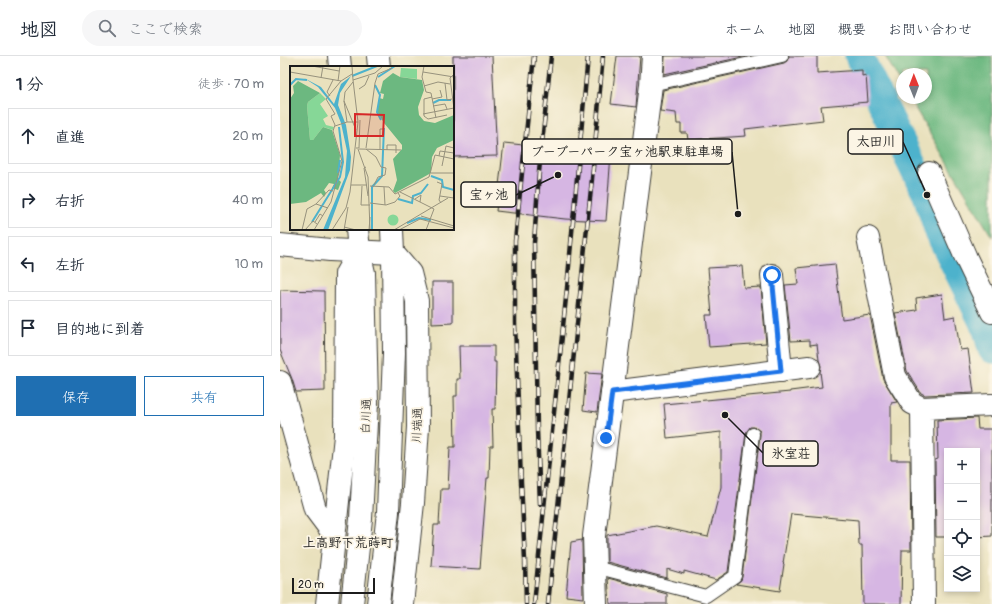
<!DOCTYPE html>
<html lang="ja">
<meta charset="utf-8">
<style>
:root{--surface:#fff;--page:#f6f6f7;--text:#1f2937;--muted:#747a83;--line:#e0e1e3;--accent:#1f6fb2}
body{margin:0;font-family:Pangolin,"Klee One",sans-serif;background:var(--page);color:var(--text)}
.controls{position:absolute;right:12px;bottom:12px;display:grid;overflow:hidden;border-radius:0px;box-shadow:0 2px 6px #0003}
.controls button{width:36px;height:36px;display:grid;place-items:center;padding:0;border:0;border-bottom:1px solid var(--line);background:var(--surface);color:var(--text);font:20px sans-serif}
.compass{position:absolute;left:616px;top:12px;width:36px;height:36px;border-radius:50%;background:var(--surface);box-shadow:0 2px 6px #0003;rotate:359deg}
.scale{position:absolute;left:12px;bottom:10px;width:83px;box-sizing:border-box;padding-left:4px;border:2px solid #1c1c1c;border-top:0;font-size:11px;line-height:14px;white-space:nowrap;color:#1c1c1c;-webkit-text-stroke:3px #fcf5e5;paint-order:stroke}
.stop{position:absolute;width:12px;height:12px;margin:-9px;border:3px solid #1a73e8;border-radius:50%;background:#fff}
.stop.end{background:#1a73e8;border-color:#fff;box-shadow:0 1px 4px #0008}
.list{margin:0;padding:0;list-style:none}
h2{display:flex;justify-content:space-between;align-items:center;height:52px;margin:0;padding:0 16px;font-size:17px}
h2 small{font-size:13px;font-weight:400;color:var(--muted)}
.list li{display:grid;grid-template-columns:26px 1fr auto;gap:12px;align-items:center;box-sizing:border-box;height:56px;margin:0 8px 8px;padding:0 8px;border:1px solid var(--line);border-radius:0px}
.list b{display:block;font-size:15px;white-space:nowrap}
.list em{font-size:13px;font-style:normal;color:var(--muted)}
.actions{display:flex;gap:8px;padding:12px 16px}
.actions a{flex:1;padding:9px 0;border:1px solid var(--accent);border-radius:0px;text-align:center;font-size:14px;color:var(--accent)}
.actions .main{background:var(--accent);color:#fff}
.icon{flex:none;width:22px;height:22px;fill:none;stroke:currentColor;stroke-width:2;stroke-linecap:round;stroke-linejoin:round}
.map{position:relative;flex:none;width:712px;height:548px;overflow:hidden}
header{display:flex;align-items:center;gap:24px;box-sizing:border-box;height:56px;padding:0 20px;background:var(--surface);border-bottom:1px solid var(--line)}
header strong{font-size:19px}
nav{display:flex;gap:22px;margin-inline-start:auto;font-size:14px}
.search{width:280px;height:36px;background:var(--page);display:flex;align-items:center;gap:10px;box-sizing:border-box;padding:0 14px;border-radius:22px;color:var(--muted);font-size:15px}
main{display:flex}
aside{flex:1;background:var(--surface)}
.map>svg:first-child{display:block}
.forest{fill:#6cb880;stroke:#446a4e}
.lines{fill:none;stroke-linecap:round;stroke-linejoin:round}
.canal{stroke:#4db2cc;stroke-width:29}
.building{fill:#d6b6e3}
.service-casing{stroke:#3b3a34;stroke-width:14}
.minor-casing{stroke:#3b3a34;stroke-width:24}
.tertiary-casing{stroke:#3b3a34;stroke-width:24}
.trunk-casing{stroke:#3b3a34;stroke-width:24}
.service{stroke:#fff;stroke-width:12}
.minor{stroke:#fff;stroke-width:22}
.tertiary{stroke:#fff;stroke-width:22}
.trunk{stroke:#fff;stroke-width:22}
.rail-casing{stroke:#1c1c1c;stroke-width:4.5}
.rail{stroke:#fcf5e5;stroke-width:3;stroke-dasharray:9;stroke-linecap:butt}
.route{stroke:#1a73e8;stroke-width:5}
.labels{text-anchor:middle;stroke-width:3.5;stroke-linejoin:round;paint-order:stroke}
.street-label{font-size:12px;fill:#1c1c1c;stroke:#fcf5e5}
.neighbourhood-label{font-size:13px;font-weight:bold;fill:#1c1c1c;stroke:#fcf5e5}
.inset-river{fill:none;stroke:#4db2cc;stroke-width:2}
.inset-road{fill:none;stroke:#97927d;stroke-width:1}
.view{fill:#d62828;fill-opacity:0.15;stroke:#d62828;stroke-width:2}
.inset-edge{fill:none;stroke:#1c1c1c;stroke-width:2}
.leader{fill:none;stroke:#1c1c1c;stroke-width:1.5}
.callout-dot{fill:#1c1c1c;stroke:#fcf5e5;stroke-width:1.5}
.callout{fill:#fcf5e5;stroke:#1c1c1c;stroke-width:1.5}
.callout-label{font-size:13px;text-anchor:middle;font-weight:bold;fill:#1c1c1c}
</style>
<header>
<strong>地図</strong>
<div class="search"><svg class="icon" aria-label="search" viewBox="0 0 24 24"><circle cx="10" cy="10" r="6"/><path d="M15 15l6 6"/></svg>ここで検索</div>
<nav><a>ホーム</a><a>地図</a><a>概要</a><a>お問い合わせ</a></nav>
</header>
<main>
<aside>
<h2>1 分<small>徒歩 · 70 m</small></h2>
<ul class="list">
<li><svg class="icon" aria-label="ahead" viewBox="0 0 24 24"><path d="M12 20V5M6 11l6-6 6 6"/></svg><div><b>直進</b></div><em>20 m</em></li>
<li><svg class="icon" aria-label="right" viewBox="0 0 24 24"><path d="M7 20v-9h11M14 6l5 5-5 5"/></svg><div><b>右折</b></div><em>40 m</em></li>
<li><svg class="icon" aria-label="left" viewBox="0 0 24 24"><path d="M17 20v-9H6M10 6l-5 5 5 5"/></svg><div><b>左折</b></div><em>10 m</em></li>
<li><svg class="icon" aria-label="arrive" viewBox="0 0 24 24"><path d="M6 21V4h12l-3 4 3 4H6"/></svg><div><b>目的地に到着</b></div></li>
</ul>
<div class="actions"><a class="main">保存</a><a>共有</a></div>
</aside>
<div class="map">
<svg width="712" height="548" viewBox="0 0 712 548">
<rect width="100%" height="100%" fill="#fcf5e5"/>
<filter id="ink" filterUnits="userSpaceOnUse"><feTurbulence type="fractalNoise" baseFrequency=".025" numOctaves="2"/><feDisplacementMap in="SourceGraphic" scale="8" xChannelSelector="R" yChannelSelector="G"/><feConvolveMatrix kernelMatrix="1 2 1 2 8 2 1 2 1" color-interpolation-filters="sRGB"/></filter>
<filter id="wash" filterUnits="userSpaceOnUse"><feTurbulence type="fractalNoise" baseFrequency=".012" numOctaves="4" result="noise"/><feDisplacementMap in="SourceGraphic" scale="16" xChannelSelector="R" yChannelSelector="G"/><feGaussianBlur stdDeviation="0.9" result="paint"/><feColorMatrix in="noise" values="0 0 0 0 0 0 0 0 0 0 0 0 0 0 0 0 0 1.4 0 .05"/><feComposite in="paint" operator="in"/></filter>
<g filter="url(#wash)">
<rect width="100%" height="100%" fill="#e9e1bd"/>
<path class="forest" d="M605,0H712V181L629,42H646V18H622V29Z"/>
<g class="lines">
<path class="canal" d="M579,0L647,139L659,176L707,274L712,293"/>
</g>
<g id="blocks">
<g class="building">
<path d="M173,0H212L217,100L173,101Z"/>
<path d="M337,0H360L356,51L331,48Z"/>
<path d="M385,0H467L384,18Z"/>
<path d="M509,0H537V17L582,14V20L586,19L588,46L541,50L543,64L465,73L466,80L408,84L407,77H401V68H397L396,57L380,55L383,34L504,7L507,5Z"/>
<path d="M224,87L331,98L326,165L285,163L216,155Z"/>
<path d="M555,208L562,263L590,259L603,323L617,346L611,347V404H630L631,494H622L621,548H583L582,489H579L578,464L511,458L503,507L504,508L500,535L456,528L461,524L462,521L480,379V375L474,371H470L466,377L448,516L436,524L404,515V518L387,513V522L327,506V479L376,470L428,481L441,431V376L387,382L384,348L510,336V335L542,331L540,316L541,310L539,304L537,288L530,289V284L511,285L505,229L518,228L516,212Z"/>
<path d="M462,210L464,232L481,231L486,287L429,291L426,259H432L428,212Z"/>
<path d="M152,226H173V267L152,268Z"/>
<path d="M0,234L44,235L45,335L16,336L12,323L0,294Z"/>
<path d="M662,238L665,262L675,260L680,294L688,293L694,337L645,339L641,337L627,315L615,257L637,254L636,242Z"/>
<path d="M179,290H214V306H216L215,353H212L213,390H210L209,422H207L200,513L151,510L154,469H159L161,433H168L170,391H175L174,340H177V323H180Z"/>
<path d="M306,317L322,318L317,356L303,354Z"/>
<path d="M697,362L698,373H712V480L697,481V395H667V481H656L655,404L658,403L657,364Z"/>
<path d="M302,484L303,542L286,540L291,486Z"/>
<path d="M328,522L387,538V548H330Z"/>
</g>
</g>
</g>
<g filter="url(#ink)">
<use href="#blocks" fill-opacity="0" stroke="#3b3a34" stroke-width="1"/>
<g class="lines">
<g class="service-casing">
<g id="service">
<path d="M371,29L502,0"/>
<path d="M315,511L426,540L455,520L473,378"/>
</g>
</g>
<g class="minor-casing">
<g id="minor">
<path d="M649,117L686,202L712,256"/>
<path d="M588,182L615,320L632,347L642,352"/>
<path d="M0,189L50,194L113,197"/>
<path d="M492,219L501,315"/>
<path d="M0,326L35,453L53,477"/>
<path d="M332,336L529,311"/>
<path d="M316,548L314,480L371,29L373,0"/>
<path d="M644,548L642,352L712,349"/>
</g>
</g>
<g class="tertiary-casing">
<g id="tertiary">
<path d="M72,548L81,463L87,347L84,217L79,195"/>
<path d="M98,548L108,456L114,297L113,197"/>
</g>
</g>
<g class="trunk-casing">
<g id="trunk">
<path d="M59,0L60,11"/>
<path d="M98,0L99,11"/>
<path d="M112,173L113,197L130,217L137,245L138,371L133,447L122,548"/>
<path d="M47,548L65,380L66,218L79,195L77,173"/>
</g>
</g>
<use href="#service" class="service"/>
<use href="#minor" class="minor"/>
<use href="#tertiary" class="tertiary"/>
<use href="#trunk" class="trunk"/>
<g class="rail-casing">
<g id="rail">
<path d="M260,448L257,374L254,187L259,116L271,0"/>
<path d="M246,548L245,504L241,426L235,267V185L254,0"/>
<path d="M254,548L287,232L308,0"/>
<path d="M268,548L312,123L323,0"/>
</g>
</g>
<use href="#rail" class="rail"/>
</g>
</g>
<g class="lines" filter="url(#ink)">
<path class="route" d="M326,382L332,336L501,315L492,219"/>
</g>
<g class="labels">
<g class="street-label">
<text transform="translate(86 360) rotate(-88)" y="4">白川通</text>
<text transform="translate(137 369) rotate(-88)" y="4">川端通</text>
</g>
<g class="neighbourhood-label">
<text x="68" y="491">上高野下荒蒔町</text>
</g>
</g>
<g transform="translate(10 10)">
<rect width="164" height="164" fill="#e9e1bd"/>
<path d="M111,2L127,3V13L110,11ZM30,27L36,33L30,38L38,50L33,53L36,59L44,61L43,64L33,61L23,74H20L17,40L18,36ZM97.5 154a5.5 5.5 0 1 1 11 0a5.5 5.5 0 1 1-11 0Z" fill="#86d797"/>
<path d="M103,7L110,11L132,14L134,24L128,41L129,49L134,55L145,57L164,49V74L147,82L142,91L141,107L105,127L103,125L107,114L103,93L112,83V79L94,57L88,47V40L89,32L93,33L94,28L90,27L93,15ZM8,15L30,27L18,36L17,40L20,74H23L33,61L42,64L50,89L48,113L51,116L48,124L42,122L44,118L39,117L34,124L36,127L34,131L31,127L16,136L0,138V33L4,27L3,20Z" fill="#6cb880"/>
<path d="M61,10L50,27L48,39L56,59L61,91L60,104L38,164H33L55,111L57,85L51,57L45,42L28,21L14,12L31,21L44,38L51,18Z" fill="#4db2cc"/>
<path class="inset-river" d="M62,10L87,0M88,11L105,0M0,19L6,13L17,14M85,19L90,29L87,46L91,54M143,37L149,34H161M48,107L50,94M141,110L152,114L153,121L164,124M108,133L122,137L123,130L131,127L138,118M22,156L50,111L53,96L49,61M117,157L129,152L141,154M82,164V121L92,110L94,62"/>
<path class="inset-road" d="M22,0L49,5M62,0L63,14M134,0L132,11L136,26L141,27L146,52M0,6L51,15M133,6L164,11M164,8L160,12L164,43M31,12L33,0M48,15L50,0M63,16L55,26L54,35L66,64M155,17L157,34L162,33M134,20L148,16L160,18M69,23L75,19L79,10M40,30L37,26L43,14M142,31L134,33V50L138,53L157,49M142,33L152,31L150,24M54,35L57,56H68M143,40L155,38L157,43M133,48L164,42M45,60L57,56M66,82H69L70,54M76,82L85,17L88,8L102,2M68,83L78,111L80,164M69,83L111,84M76,83L86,91L91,101L96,102L95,109L88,111L84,119M90,84V63H94M97,84V79H106V87M149,90L150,85L164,87M152,100L156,80L164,82M76,101L74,102L78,130M141,107H164M147,116L152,118L149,134L151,137M61,119H77M72,120L71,139H80M80,120L99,121L105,128L139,111L145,89L164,93M94,121L95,139M110,126L144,143L136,164M150,130L164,132M125,133L131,129L130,136M80,137L96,139L105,136L110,130L108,127M26,138L38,142M131,150L164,160M25,156L30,148L33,150M54,161L66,164M12,164L17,143L26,138L39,124L43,125M15,164L23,155L27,158M24,164L41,136L52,95L43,65L45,59L41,50L45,48L36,33L51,15L62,8M42,164L56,142L60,126L68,56L63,14L85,7L93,0M54,164L58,141M79,164L80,151M104,164L158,132M109,164L130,153L164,162"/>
<path class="view" d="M65,48L94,49L93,70H65Z"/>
<rect width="164" height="164" class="inset-edge"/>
</g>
<path class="leader" d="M647 139L623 86M458 158L452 96M278 119L236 139M445 359L483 397"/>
<g class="callout-dot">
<circle cx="647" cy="139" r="4"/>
<circle cx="458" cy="158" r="4"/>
<circle cx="278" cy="119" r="4"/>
<circle cx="445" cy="359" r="4"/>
</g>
<g class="callout">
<rect x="568" y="73" width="55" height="25" rx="4"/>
<rect x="242" y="83" width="210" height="25" rx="4"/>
<rect x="181" y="126" width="55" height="25" rx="4"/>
<rect x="483" y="385" width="55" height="25" rx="4"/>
</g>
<g class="callout-label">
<text x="596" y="90">太田川</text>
<text x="347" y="100">ブーブーパーク宝ヶ池駅東駐車場</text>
<text x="209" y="143">宝ヶ池</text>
<text x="511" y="402">氷室荘</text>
</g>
</svg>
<div class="controls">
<button>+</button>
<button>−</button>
<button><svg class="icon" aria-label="locate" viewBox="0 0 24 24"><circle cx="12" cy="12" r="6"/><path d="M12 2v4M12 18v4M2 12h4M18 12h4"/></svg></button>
<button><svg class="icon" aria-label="layers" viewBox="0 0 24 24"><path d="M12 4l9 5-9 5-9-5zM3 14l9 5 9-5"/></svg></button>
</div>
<svg class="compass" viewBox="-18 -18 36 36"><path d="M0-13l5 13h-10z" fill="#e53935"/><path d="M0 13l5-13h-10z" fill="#747a83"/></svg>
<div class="scale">20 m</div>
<div class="stop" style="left:492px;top:219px"></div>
<div class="stop end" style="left:326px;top:382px"></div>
</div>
</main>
